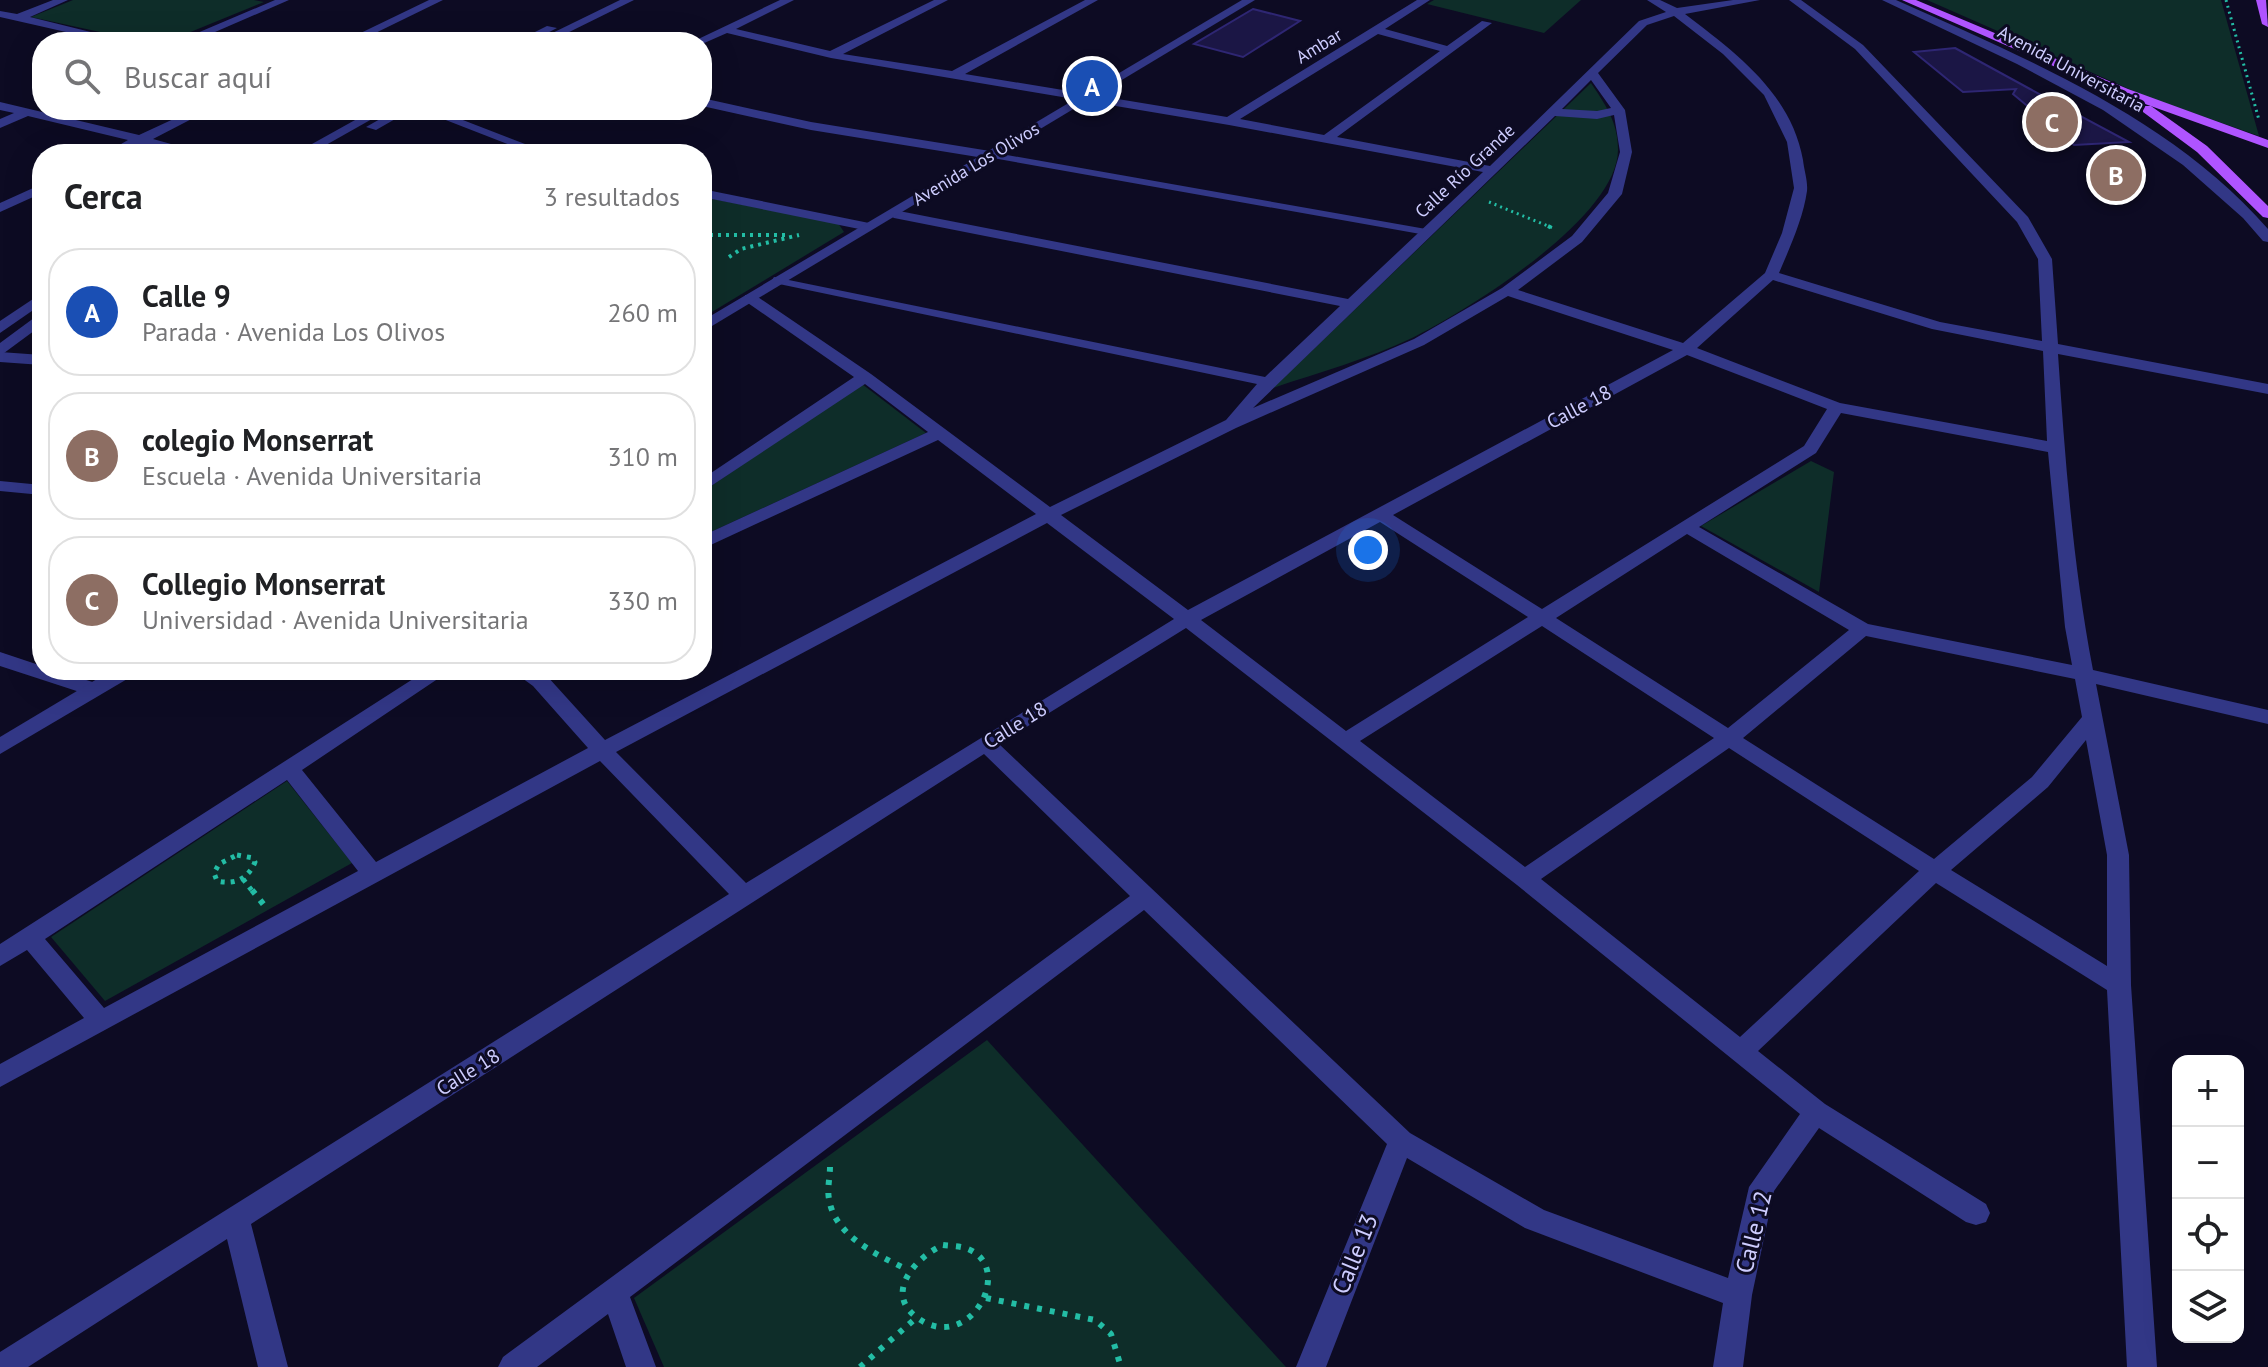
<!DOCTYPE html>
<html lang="es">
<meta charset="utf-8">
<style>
:root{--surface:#fff;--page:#f2f2f2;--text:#202124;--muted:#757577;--line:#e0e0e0;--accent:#0b8043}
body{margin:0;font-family:"PT Sans",sans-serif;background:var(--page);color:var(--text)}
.controls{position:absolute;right:24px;bottom:24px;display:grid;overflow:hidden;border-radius:16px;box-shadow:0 8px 32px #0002}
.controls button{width:72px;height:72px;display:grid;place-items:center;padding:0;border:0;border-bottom:2px solid var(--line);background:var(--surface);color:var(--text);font:40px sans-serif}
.you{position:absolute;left:1368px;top:550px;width:28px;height:28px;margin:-20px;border:6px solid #fff;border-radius:50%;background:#1a73e8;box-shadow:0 0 0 12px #1a73e833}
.badge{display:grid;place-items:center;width:52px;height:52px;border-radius:50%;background:var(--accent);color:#fff;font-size:26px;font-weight:700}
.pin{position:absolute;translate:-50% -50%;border:4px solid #fff;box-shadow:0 2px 8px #0006}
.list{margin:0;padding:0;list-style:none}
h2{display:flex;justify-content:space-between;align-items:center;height:104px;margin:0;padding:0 32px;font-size:34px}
h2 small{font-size:26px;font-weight:400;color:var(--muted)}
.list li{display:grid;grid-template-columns:52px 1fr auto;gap:24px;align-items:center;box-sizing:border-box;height:128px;margin:0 16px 16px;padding:0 16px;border:2px solid var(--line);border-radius:32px}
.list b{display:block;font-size:30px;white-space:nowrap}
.list p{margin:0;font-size:26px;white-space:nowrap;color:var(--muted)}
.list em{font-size:26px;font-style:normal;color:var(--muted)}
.icon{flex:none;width:44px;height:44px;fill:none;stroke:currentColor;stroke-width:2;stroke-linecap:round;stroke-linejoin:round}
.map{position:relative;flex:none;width:2268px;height:1367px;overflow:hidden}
.search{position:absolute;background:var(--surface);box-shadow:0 8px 32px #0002;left:32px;top:32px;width:680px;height:88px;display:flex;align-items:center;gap:20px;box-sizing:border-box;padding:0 28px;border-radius:32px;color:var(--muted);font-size:30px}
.panel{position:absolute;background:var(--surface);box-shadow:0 8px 32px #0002;left:32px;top:144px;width:680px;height:536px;border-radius:32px}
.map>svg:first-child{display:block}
.green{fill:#0e2d29}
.building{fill:#1b1645;stroke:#2e2673;stroke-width:2}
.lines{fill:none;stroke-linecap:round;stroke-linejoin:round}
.path-far3{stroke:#23bda5;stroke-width:3;stroke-dasharray:2 4;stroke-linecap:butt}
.path-far2{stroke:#23bda5;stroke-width:4;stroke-dasharray:3 5;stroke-linecap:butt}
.path-far1{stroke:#23bda5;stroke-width:5;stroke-dasharray:4 6;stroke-linecap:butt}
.path{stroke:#23bda5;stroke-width:6;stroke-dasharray:5 8;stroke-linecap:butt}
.service{fill:#323786;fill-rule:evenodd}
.minor{fill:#323786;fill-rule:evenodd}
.tertiary{fill:#323786;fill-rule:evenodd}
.primary{fill:#af54ff;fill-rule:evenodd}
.labels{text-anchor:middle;stroke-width:6;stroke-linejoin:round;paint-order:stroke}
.far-street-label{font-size:18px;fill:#cecdff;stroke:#0d0b23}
.street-label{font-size:20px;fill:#cecdff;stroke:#0d0b23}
.near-street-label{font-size:24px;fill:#cecdff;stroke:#0d0b23}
</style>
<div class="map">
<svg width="2268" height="1367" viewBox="0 0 2268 1367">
<rect width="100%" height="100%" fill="#0d0b23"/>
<g class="green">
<path d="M73,0H254L264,2L166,42H146L31,17Z"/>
<path d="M1434,0H1581L1544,33L1427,4Z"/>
<path d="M1927,0H2221L2259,136L2145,96Z"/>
<path d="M1591,83C1605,104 1618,122 1618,149C1619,217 1467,311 1412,338C1368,359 1320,372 1273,388Z"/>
<path d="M702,197L838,223L844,232L702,318Z"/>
<path d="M862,384L926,433L702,536V492Z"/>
<path d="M1811,461L1834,472L1819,592L1701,526Z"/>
<path d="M287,781L352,863L105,1001L51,937Z"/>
<path d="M987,1040L1286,1367H664L634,1298Z"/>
</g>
<g class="building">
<path d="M1253,9L1300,21L1243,57L1194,44Z"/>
<path d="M1955,48L2030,89L2129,142L2074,145L2013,94L2016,89L1963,92L1914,52Z"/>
</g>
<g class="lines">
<g class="path-far3">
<path d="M2226,0L2259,120"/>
<path d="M1489,202L1553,228"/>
</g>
<g class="path-far2">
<path d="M1548,226L1554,229"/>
<path d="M702,235H787"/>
<path d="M729,257L741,249L799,235"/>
</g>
<g class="path-far1">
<path d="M237,855L253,858L255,862C248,879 235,885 217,881L214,873L219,864Z"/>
<path d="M243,879L253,892"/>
</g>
<g class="path">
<path d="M252,890L264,905"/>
<path d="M830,1167C830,1177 827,1189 829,1199C835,1237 878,1255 908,1270"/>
<path d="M943,1245C950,1246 961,1246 968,1249C1017,1269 967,1358 915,1316C884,1291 918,1256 943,1245Z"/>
<path d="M986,1298L1095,1320L1111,1334L1121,1367"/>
<path d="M860,1367L916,1318"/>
</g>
<path class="service" d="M990,152L1426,229L1431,232L1426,235L987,157L985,155Z"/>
<g class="minor">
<path d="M53,0H68L30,17L131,42H110L0,17V11L17,14Z"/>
<path d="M275,0H289L192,42H176Z"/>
<path d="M429,0H443L357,42H342Z"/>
<path d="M780,0H794L736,29L830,51L934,0H948L843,54L952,71L1085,0H1098L965,74L1227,117L1417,0H1430L1385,29L1447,46L1482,21L1492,23L1337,137L1490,166L1639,21L1666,12L1647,0H1660L1677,8L1733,0H1760L1685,14C1736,53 1791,93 1803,160C1804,170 1808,181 1807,191C1803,219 1790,247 1779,273L1940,322L2042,341L2038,259L2017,222L1855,49L1789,0H1801L1863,45L2028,217L2052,259L2058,344L2268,384V394L2058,354C2065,459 2073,566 2093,670L2268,710V724L2096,684L2129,855L2131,985L2157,1367H2127L2107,990L1936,883L1758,1051L1825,1104L1986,1204L1990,1213L1986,1222L1976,1225L1966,1222L1819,1128L1774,1191L1752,1295L1743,1367H1713L1723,1303L1525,1228L1407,1158L1326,1367H1296L1387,1144L1144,910L630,1297L656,1367H626L608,1314L537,1367H498L503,1357L1130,896L984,754L251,1224L288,1367H258L227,1239L28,1367H0V1352L729,894L600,761L0,1087V1064L84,1018L27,950L0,966V944L427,670H451L302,770L376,862L588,748L533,686L511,670H536L547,676L605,740L1036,514L938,440L702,549V536L928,432L865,384L702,492V479L854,377L745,301V295H755L871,374L1050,507L1226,420L1257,384L779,284L772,280L774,277L1265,377L1340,306L894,218L887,214L894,210L1348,299L1483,172L1229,125L831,58L727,33L702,44L692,42ZM1674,16L1723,54L1764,95L1787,142L1794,188L1782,233L1765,273L1683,343L1518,290L1582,242L1622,194L1632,152L1625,110L1598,73L1647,25ZM1378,34L1440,51L1324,135L1240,119ZM1591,80L1611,108L1597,111L1562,109ZM1614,115L1620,152L1608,193L1572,236L1502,288L1414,339L1253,408L1555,116L1597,119ZM1773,280L1932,329L2043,351L2047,441L1840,403L1697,348ZM1508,296L1673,350L1188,610L1061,515L1236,428L1424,345ZM1687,355L1827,409L1804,446L1542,609L1393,515ZM1841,413L2048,452L2065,627L2072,665L1868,624L1699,527L1816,453ZM1380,522L1528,617L1346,731L1201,620ZM1047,523L1174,619L746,883L616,752ZM1687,534L1849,630L1728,728L1556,618ZM1542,626L1714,738L1525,867L1360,741ZM1186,628L1517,885L1800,1114L1749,1187L1728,1278L1544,1210L1410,1133L999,744ZM1866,636L2075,679L2082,717L2032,777L1934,859L1743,738ZM2086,740L2107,855V966L1951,870L2048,787ZM1729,748L1919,871L1740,1037L1541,879ZM287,780L358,871L104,1008L45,939Z"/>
<path d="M702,98L811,122L990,151L996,155L990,159L811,130L702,106Z"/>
<path d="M0,102L139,135L193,110H209L153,139L207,154H185L142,144L120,154H104L128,140L28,116L0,128V119L14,113L0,110Z"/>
<path d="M420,110H437L551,154H533Z"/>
<path d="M42,184V193L0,212V203Z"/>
<path d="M702,189L869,223L876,227L869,231L702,197Z"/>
<path d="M0,352L42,355V365L0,362Z"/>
<path d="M0,481L42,485V495L0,491Z"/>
<path d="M0,652L42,666V670H55L102,685L105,690L95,697L0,666Z"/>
</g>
<g class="tertiary">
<path d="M620,0H634L549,42H534Z"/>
<path d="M1242,0H1255L702,332V321Z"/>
<path d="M1882,0H1896C2027,59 2171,118 2268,229V242L2263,241L2243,218L2183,165L2103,110L2017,64Z"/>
<path d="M547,26L557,28L530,42H515Z"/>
<path d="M373,110H388L310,154H294Z"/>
<path d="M396,110H411L376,130L366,127Z"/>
<path d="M42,293V304L0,333V321Z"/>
<path d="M42,312V325L0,356V343Z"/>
<path d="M112,670H137L134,675L0,754V737Z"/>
</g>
<g class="primary">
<path d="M1902,0H1916L2128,89L2268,140V148L2120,95Z"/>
<path d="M2256,0H2266L2268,27L2262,24Z"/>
<path d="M2143,106H2151L2207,146L2268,206V218L2263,217L2197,152L2143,112Z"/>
</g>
</g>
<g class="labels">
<g class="far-street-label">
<text transform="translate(1319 46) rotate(-31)" y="6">Ambar</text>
<text transform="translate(2071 69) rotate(28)" y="6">Avenida Universitaria</text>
<text transform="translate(976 164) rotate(-31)" y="6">Avenida Los Olivos</text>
<text transform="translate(1465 171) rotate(-43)" y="6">Calle Río Grande</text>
</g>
<g class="street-label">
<text transform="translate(1579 407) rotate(-28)" y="7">Calle 18</text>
<text transform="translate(1015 725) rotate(-32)" y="7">Calle 18</text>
<text transform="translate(468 1072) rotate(-32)" y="7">Calle 18</text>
</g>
<g class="near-street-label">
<text transform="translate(1754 1232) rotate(-76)" y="8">Calle 12</text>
<text transform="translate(1355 1254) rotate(-68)" y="8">Calle 13</text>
</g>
</g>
</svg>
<div class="controls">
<button>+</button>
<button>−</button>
<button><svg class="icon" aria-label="locate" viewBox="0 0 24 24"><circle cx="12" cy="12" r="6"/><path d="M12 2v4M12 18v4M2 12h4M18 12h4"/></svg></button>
<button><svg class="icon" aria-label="layers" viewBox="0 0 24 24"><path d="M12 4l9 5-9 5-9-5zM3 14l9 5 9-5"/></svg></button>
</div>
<div class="you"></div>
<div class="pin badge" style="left:1092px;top:86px;background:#1a4fb4">A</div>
<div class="pin badge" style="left:2116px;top:175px;background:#8d6e63">B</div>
<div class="pin badge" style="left:2052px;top:122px;background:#8d6e63">C</div>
<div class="search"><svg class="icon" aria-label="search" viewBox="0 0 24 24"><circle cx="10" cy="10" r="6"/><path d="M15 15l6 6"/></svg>Buscar aquí</div>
<section class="panel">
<h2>Cerca<small>3 resultados</small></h2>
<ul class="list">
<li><span class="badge" style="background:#1a4fb4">A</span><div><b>Calle 9</b><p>Parada · Avenida Los Olivos</p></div><em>260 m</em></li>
<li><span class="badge" style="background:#8d6e63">B</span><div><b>colegio Monserrat</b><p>Escuela · Avenida Universitaria</p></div><em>310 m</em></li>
<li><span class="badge" style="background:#8d6e63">C</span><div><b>Collegio Monserrat</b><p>Universidad · Avenida Universitaria</p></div><em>330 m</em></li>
</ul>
</section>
</div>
